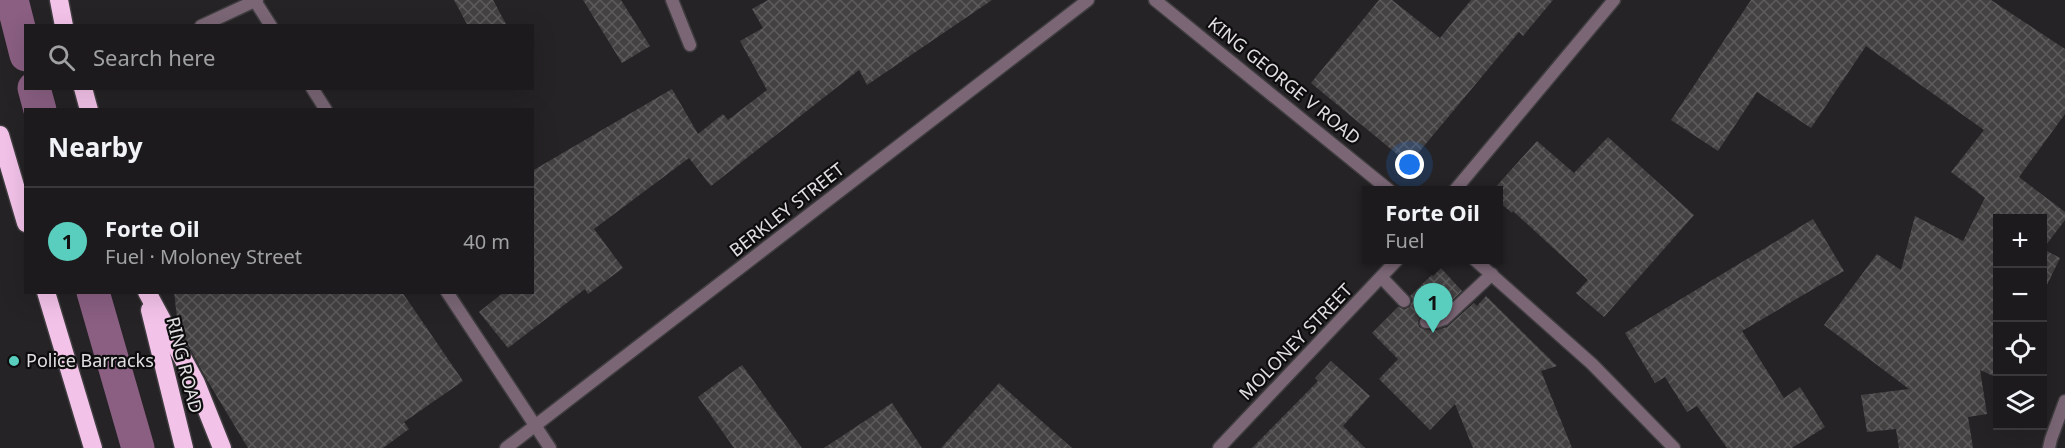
<!DOCTYPE html>
<meta charset="utf-8">
<style>
:root{--surface:#1c1a1c;--page:#292729;--text:#f1f3f6;--muted:#a0a1a3;--line:#3a383b;--accent:#59cebe}
body{margin:0;font-family:"Noto Sans",sans-serif;background:var(--page);color:var(--text)}
.controls{position:absolute;right:18px;bottom:18px;display:grid;overflow:hidden;border-radius:0px;box-shadow:0 6px 24px #0002}
.controls button{width:54px;height:54px;display:grid;place-items:center;padding:0;border:0;border-bottom:2px solid var(--line);background:var(--surface);color:var(--text);font:30px sans-serif}
.you{position:absolute;left:1410px;top:165px;width:21px;height:21px;margin:-15px;border:4px solid #fff;border-radius:50%;background:#1a73e8;box-shadow:0 0 0 9px #1a73e833}
.badge{display:grid;place-items:center;width:39px;height:39px;border-radius:50%;background:var(--accent);color:#111;font-size:20px;font-weight:700}
.pin{position:absolute;translate:-50% -50px;filter:drop-shadow(0 2px 3px #0008)}
.pin::after{content:'';position:absolute;top:32px;width:21px;height:18px;background:inherit;clip-path:polygon(0 0,100% 0,50% 100%)}
.popup{position:absolute;left:1362px;top:186px;width:141px;height:78px;box-sizing:border-box;display:grid;place-content:center;border-radius:0px;background:var(--surface);filter:drop-shadow(0 2px 4px #0005);font-size:20px;white-space:nowrap;color:var(--muted)}
.popup b{font-size:22px;color:var(--text)}
.popup::after{content:'';position:absolute;left:50%;top:100%;margin-left:-12px;border:12px solid transparent;border-top-color:var(--surface)}
.list{margin:0;padding:0;list-style:none}
h2{display:flex;justify-content:space-between;align-items:center;height:78px;margin:0;padding:0 24px;font-size:26px}
h2 small{font-size:20px;font-weight:400;color:var(--muted)}
.list li{display:grid;grid-template-columns:39px 1fr auto;gap:18px;align-items:center;box-sizing:border-box;height:108px;padding:0 24px;border-top:2px solid var(--line)}
.list b{display:block;font-size:22px;white-space:nowrap}
.list p{margin:0;font-size:20px;white-space:nowrap;color:var(--muted)}
.list em{font-size:20px;font-style:normal;color:var(--muted)}
.icon{flex:none;width:33px;height:33px;fill:none;stroke:currentColor;stroke-width:2;stroke-linecap:round;stroke-linejoin:round}
.map{position:relative;flex:none;width:2065px;height:448px;overflow:hidden}
.search{position:absolute;background:var(--surface);box-shadow:0 6px 24px #0002;left:24px;top:24px;width:510px;height:66px;display:flex;align-items:center;gap:15px;box-sizing:border-box;padding:0 21px;border-radius:0px;color:var(--muted);font-size:22px}
.panel{position:absolute;background:var(--surface);box-shadow:0 6px 24px #0002;left:24px;top:108px;width:510px;height:186px;border-radius:0px}
.map>svg:first-child{display:block}
.lines{fill:none;stroke-linecap:round;stroke-linejoin:round}
.canal{stroke:#8a5f82;stroke-width:33}
.building{fill:url(#building-cross-hatch)}
.lane-casing{stroke:#3f3d3f;stroke-width:15}
.street-casing{stroke:#3f3d3f;stroke-width:15}
.highway-casing{stroke:#3f3d3f;stroke-width:21}
.lane{stroke:#7a6675;stroke-width:12}
.street{stroke:#7a6675;stroke-width:12}
.highway{stroke:#f3c2e9;stroke-width:18}
.poi-dot{fill:#59cebe;stroke:#0e0d0e;stroke-width:2}
.labels{text-anchor:middle;stroke-width:4.5;stroke-linejoin:round;paint-order:stroke}
.street-label{font-size:18px;fill:#e1dfe1;stroke:#0e0d0e}
.poi-label{font-size:18px;fill:#e1dfe1;stroke:#0e0d0e;text-anchor:start}
</style>
<div class="map">
<svg width="2065" height="448" viewBox="0 0 2065 448">
<defs>
<pattern id="building-cross-hatch" width="8" height="8" patternUnits="userSpaceOnUse" patternTransform="scale(1.5)"><rect width="8" height="8" fill="#444143"/><path d="M0 0l8 8M0 8l8-8" fill="none" stroke="#5f5c5e"/></pattern>
</defs>
<rect width="100%" height="100%" fill="#252325"/>
<g class="lines">
<g class="canal">
<path d="M12,0L26,55"/>
<path d="M34,88L40,110"/>
<path d="M93,292L138,448"/>
</g>
</g>
<g class="building">
<path d="M454,0H493L507,26H468Z"/>
<path d="M583,0H621L650,46L622,63Z"/>
<path d="M768,0H992L867,85L859,70L711,186L689,158L594,229L623,268L588,294L585,289L508,348L479,312L504,292H532V171L672,89L698,134L723,114L728,120L767,90L740,41L763,28L752,9Z"/>
<path d="M1379,0H1392L1440,38L1471,0H1553L1523,36L1519,32L1409,164L1311,83Z"/>
<path d="M1751,0H1991L2065,49V114L2019,177L2065,212V220L2043,249L2060,258L2043,293V219H1998V378L1980,370L1987,414L1968,417L1973,448H1899L1896,429L1867,432L1861,395L1909,389L1824,325L1877,254L1901,270L1915,216L1963,241L1985,198L1951,172L1984,130L1866,46L1811,128L1757,92L1718,151L1671,120Z"/>
<path d="M1608,137L1694,215L1604,317L1576,293L1588,280L1513,211L1512,213L1499,202V190H1493L1537,141L1574,173Z"/>
<path d="M1813,219L1844,271L1742,331L1784,398L1800,387L1825,427L1792,448H1727L1697,406L1687,412L1665,377L1655,383L1625,333Z"/>
<path d="M1440,267L1462,291L1440,312L1421,315L1418,321L1419,327L1426,330H1436L1447,327L1474,303L1477,306L1486,296L1557,366L1541,371L1572,448H1473L1455,404L1430,430L1379,379L1398,359L1372,333L1398,307L1405,309L1410,307L1412,300L1410,296Z"/>
<path d="M174,292H402L463,381L404,422L409,429L383,448H248L207,380L178,326Z"/>
<path d="M1331,361L1370,396L1343,426L1365,448H1252L1318,381L1315,378Z"/>
<path d="M742,365L802,448H734L698,397Z"/>
<path d="M999,383L1072,448H941Z"/>
<path d="M892,403L922,448H824Z"/>
</g>
<g class="lines">
<g class="lane-casing">
<g id="lane">
<path d="M672,0L690,45"/>
<path d="M1382,278L1404,301"/>
<path d="M1426,322H1436L1444,319L1492,274"/>
</g>
</g>
<g class="street-casing">
<g id="street">
<path d="M1155,0L1389,190"/>
<path d="M255,1L271,26"/>
<path d="M201,26L257,0"/>
<path d="M312,88L326,110"/>
<path d="M1455,190L1614,0"/>
<path d="M1475,260L1592,364L1674,448"/>
<path d="M447,292L550,448"/>
<path d="M506,448L1088,0"/>
<path d="M1219,448L1397,260"/>
<path d="M2049,448L2051,439L2065,401"/>
</g>
</g>
<g class="highway-casing">
<g id="highway">
<path d="M59,0L64,26"/>
<path d="M83,88L89,110"/>
<path d="M0,135L26,223"/>
<path d="M46,292L93,448"/>
<path d="M147,292L196,383L222,448"/>
<path d="M150,310L184,448"/>
</g>
</g>
<use href="#lane" class="lane"/>
<use href="#street" class="street"/>
<use href="#highway" class="highway"/>
</g>
<circle class="poi-dot" cx="14" cy="361" r="6"/>
<g class="labels">
<g class="street-label">
<text transform="translate(1284 81) rotate(39)" y="6">KING GEORGE V ROAD</text>
<text transform="translate(787 210) rotate(-38)" y="6">BERKLEY STREET</text>
<text transform="translate(1296 342) rotate(-46)" y="6">MOLONEY STREET</text>
<text transform="translate(184 365) rotate(76)" y="6">RING ROAD</text>
</g>
<g class="poi-label">
<text x="26" y="367">Police Barracks</text>
</g>
</g>
</svg>
<div class="controls">
<button>+</button>
<button>−</button>
<button><svg class="icon" aria-label="locate" viewBox="0 0 24 24"><circle cx="12" cy="12" r="6"/><path d="M12 2v4M12 18v4M2 12h4M18 12h4"/></svg></button>
<button><svg class="icon" aria-label="layers" viewBox="0 0 24 24"><path d="M12 4l9 5-9 5-9-5zM3 14l9 5 9-5"/></svg></button>
</div>
<div class="you"></div>
<div class="pin badge" style="left:1433px;top:333px">1</div>
<div class="popup"><b>Forte Oil</b>Fuel</div>
<div class="search"><svg class="icon" aria-label="search" viewBox="0 0 24 24"><circle cx="10" cy="10" r="6"/><path d="M15 15l6 6"/></svg>Search here</div>
<section class="panel">
<h2>Nearby<small></small></h2>
<ul class="list">
<li><span class="badge">1</span><div><b>Forte Oil</b><p>Fuel · Moloney Street</p></div><em>40 m</em></li>
</ul>
</section>
</div>
